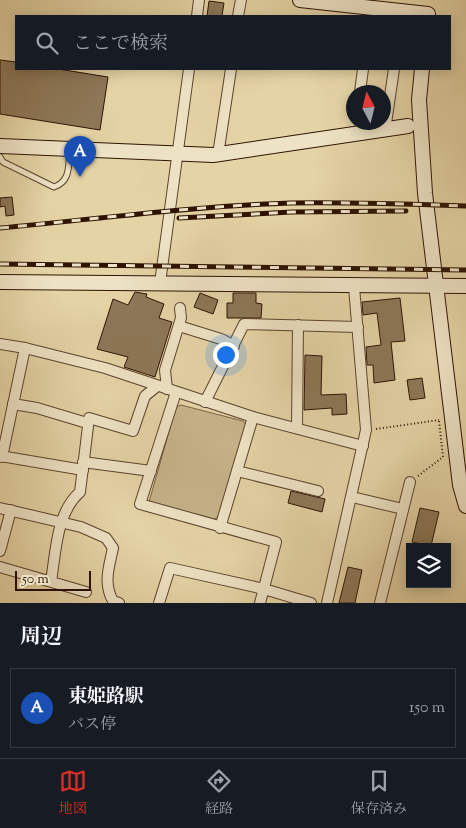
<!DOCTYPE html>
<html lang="ja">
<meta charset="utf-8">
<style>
:root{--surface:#171b24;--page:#242831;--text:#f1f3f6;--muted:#9ea1a6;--line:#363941;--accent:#d93025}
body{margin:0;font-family:"Sorts Mill Goudy","Noto Serif JP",serif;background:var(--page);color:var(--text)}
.controls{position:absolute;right:15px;bottom:15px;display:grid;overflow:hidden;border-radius:0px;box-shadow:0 2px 12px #0003}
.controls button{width:45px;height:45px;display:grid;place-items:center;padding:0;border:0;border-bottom:1px solid var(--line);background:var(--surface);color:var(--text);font:25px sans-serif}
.compass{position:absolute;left:346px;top:85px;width:45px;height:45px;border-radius:50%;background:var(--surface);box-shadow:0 2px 12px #0003;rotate:353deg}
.scale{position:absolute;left:15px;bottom:12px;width:76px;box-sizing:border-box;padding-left:5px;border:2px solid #2e1303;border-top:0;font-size:14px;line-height:18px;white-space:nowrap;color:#2e1303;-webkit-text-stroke:4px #ede2c4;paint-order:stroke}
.you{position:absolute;left:225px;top:354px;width:18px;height:18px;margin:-12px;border:4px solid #fff;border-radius:50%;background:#1a73e8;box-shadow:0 0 0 8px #1a73e833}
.badge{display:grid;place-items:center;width:32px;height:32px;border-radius:50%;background:var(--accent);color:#fff;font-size:16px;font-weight:700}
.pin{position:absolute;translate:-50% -41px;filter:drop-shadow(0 1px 2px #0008)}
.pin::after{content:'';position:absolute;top:26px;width:18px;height:15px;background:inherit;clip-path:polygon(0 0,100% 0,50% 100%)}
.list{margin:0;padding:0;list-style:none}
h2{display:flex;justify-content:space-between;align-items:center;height:65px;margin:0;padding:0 20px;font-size:21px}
h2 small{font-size:16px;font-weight:400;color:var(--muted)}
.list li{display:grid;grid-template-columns:32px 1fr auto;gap:15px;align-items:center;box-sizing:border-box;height:80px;margin:0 10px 10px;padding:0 10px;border:1px solid var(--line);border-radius:0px}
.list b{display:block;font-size:19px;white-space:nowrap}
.list p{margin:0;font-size:16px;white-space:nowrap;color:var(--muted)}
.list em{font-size:16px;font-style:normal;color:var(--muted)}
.icon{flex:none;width:28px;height:28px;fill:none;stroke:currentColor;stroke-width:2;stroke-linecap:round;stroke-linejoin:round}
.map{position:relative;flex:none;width:466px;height:603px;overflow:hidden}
.search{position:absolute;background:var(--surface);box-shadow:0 2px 12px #0003;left:15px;right:15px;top:15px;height:55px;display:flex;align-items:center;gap:12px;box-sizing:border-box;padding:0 18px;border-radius:0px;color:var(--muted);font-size:19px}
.sheet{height:155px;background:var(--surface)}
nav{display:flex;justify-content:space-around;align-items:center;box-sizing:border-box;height:70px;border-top:1px solid var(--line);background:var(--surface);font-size:14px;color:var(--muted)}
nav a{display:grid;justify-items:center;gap:2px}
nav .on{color:var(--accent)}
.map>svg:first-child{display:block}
.green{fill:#c5b289;stroke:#7a6246}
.building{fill:#8d7757;stroke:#2e1303}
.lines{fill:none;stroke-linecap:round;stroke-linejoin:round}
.lane-casing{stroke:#5c432c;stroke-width:7}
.street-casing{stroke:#5c432c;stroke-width:12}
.secondary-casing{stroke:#2e1303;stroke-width:16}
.path{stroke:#2e1303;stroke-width:2;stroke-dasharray:1 2.5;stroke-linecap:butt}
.lane{stroke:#ede2c4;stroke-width:5}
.street{stroke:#ede2c4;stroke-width:10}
.secondary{stroke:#ede2c4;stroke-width:14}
.rail-casing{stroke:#2e1303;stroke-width:5}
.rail{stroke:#ede2c4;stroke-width:3;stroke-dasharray:9;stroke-linecap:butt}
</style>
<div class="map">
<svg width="466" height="603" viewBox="0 0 466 603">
<rect width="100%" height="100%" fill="#e4d3a5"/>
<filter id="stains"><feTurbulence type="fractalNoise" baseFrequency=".004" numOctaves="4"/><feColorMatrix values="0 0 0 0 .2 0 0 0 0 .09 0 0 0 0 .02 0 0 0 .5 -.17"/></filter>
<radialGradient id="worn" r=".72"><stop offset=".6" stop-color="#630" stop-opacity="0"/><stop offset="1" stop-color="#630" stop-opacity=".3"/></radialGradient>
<path class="green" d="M181,405L243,421L246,425L220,515L215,519L149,502L176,407Z"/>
<g class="building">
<path d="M209,1L224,3L222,16H207Z"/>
<path d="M0,60L16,62V69H58L108,77L100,130L0,114Z"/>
<path d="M12,197L14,215L6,216L5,206L0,207V198Z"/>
<path d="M135,292L147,294L146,297L164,304L159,318L172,322L155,377L124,367L128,357L97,349L113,299L128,305Z"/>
<path d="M200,293L218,300L213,314L194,307Z"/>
<path d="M233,293H256V303L262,304L261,318H227V303H233Z"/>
<path d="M400,298L405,341L391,342L395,380L374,383L373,365H367L366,347L381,345L377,313L363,315L362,302Z"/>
<path d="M305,355L322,356L321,395L346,394L347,414L332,415V408L304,410Z"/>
<path d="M422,378L425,398L410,400L407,380Z"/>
<path d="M291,491L325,499L322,512L288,503Z"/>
<path d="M420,508L439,512L431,546L412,542Z"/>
<path d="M348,567L362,570L355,603H339Z"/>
</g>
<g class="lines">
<g class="lane-casing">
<path id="lane" d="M0,157L3,162L54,187C71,181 68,166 70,150"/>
</g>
<g class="street-casing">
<g id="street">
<path d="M197,16L199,0"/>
<path d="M238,16L241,0"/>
<path d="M360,92L363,69"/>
<path d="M385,130L394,69"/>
<path d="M218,155L231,69"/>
<path d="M160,283L189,69"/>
<path d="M179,326L221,339L234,346"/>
<path d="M0,344L25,348L105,368L253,417L363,446"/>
<path d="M167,389L165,370L181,318L180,308"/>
<path d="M176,392L140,504L276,542L260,603"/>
<path d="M205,402L244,324L358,327"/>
<path d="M13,404L37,408L87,423"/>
<path d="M297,428L298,325"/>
<path d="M0,456L83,470"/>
<path d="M2,457L25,348"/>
<path d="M83,462L151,471"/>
<path d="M237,471L318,491"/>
<path d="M352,497L403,509"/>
<path d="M0,508L81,527L106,538L113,548C109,567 103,583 113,601L119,603"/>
<path d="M220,528L253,417"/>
<path d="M0,551L11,510"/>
<path d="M0,567L86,592"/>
<path d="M51,581C56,552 56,513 80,492L89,418L133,431L145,396L156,387"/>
<path d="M159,603L170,568L264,589L311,603"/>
<path d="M327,603L366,430L354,287"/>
<path d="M380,603L410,482"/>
</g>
</g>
<g class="secondary-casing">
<g id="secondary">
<path d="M300,0L428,14"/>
<path d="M422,69L419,100L425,193L460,485L466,506"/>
<path d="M0,146L213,155L408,126"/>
<path d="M0,282L466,286"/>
</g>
</g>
<g class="path">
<path d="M376,429L439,420"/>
<path d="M418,476L443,457L439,421"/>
</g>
<use href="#lane" class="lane"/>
<use href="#street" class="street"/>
<use href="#secondary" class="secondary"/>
<g class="rail-casing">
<g id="rail">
<path d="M179,218L292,212L406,211"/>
<path d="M0,228C97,219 194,206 291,203C350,202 408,204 466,206"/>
<path d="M0,264L466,270"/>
</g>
</g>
<use href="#rail" class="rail"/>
</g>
<rect width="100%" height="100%" filter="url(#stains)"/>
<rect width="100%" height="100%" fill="url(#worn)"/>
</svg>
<div class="controls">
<button><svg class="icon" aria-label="layers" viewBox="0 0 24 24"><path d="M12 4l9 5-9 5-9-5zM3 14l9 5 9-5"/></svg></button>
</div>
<svg class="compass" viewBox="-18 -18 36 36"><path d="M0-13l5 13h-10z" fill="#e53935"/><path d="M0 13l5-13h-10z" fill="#9ea1a6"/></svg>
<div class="scale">50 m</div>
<div class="you"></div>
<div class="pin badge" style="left:80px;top:177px;background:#1a4fb4">A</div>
<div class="search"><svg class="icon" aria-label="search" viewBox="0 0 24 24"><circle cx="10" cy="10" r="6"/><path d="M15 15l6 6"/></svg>ここで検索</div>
</div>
<section class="sheet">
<h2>周辺<small></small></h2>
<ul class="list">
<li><span class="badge" style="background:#1a4fb4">A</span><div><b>東姫路駅</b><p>バス停</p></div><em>150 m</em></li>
</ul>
</section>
<nav>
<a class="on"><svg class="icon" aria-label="map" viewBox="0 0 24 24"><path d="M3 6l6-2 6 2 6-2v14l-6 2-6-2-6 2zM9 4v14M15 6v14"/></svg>地図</a>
<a><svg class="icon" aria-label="directions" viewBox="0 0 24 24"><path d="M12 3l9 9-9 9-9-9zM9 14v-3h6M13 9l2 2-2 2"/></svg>経路</a>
<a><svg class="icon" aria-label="saved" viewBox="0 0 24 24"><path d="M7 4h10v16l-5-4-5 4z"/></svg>保存済み</a>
</nav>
